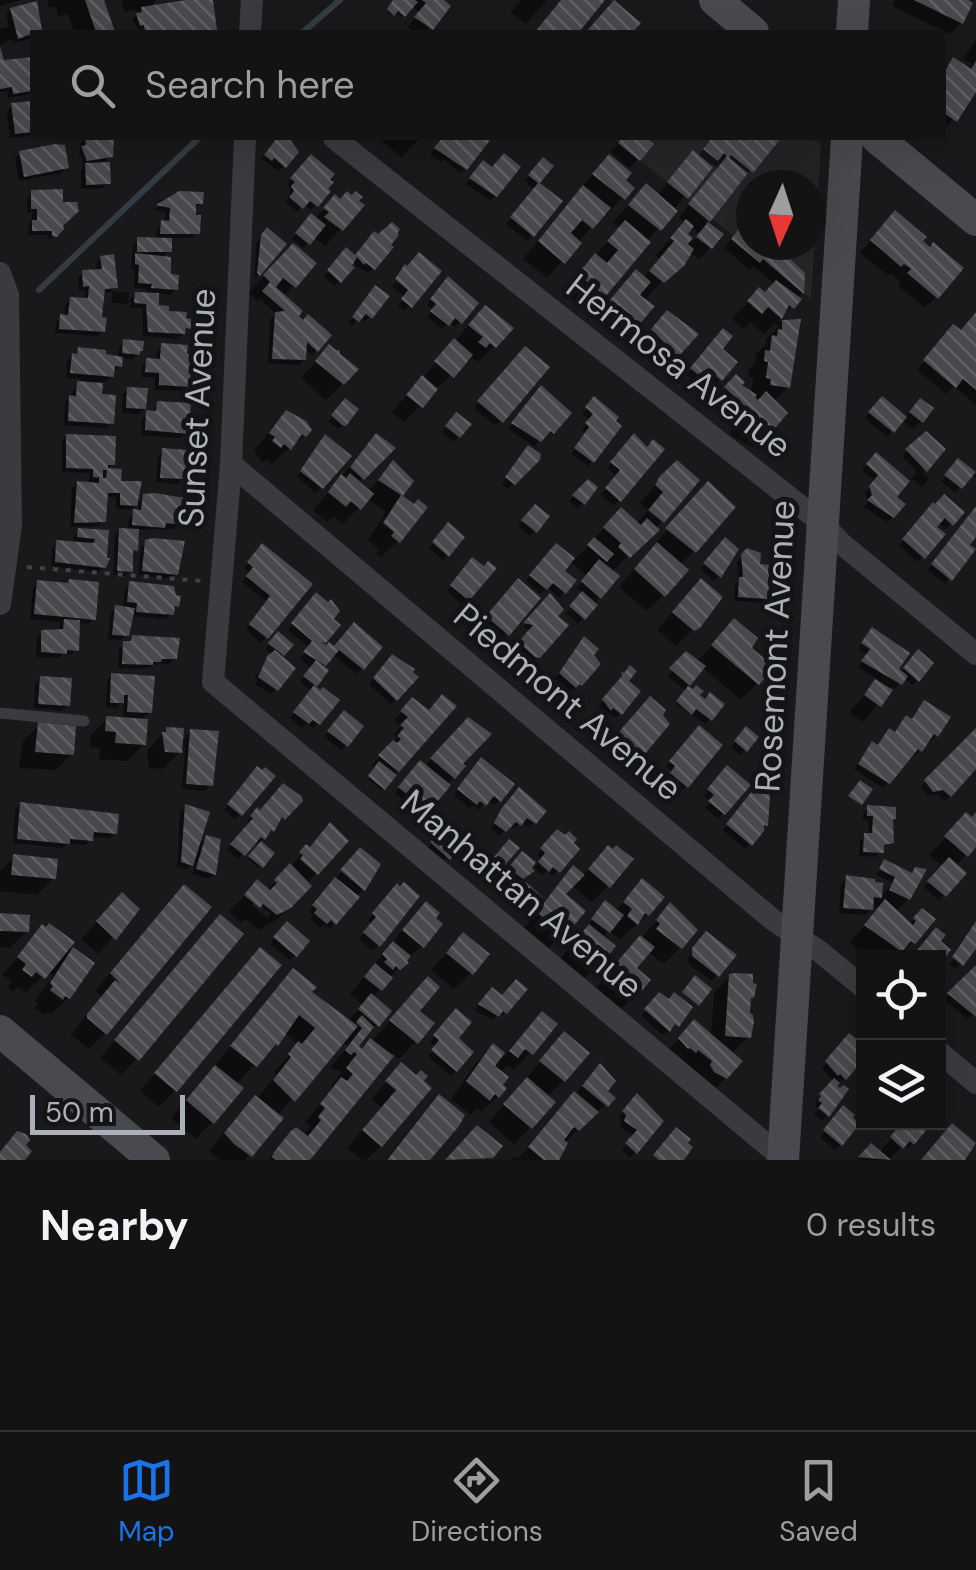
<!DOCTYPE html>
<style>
:root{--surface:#131314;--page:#1c1c1d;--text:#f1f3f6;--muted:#9d9ea0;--line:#323234;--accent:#1a73e8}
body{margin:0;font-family:"DM Sans",sans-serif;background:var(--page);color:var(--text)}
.controls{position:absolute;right:30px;bottom:30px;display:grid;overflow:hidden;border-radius:0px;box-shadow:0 10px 40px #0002}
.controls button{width:90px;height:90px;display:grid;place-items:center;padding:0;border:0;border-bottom:2px solid var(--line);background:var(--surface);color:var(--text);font:50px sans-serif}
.compass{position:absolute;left:736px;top:170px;width:90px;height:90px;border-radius:50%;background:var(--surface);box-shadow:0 10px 40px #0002;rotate:183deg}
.scale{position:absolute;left:30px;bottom:25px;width:155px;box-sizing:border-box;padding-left:10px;border:5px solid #acb0b9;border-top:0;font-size:28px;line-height:35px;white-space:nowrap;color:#acb0b9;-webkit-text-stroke:8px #141416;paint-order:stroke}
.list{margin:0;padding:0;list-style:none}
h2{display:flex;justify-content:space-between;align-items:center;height:130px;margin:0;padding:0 40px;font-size:42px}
h2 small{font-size:32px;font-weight:400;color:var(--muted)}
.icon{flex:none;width:55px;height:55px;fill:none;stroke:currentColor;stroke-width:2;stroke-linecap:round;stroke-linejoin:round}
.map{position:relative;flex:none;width:976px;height:1160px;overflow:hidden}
.search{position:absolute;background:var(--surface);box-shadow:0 10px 40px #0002;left:30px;right:30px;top:30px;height:110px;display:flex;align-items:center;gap:25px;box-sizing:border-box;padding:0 35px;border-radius:0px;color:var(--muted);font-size:38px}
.sheet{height:270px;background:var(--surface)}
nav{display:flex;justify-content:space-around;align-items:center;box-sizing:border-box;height:140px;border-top:2px solid var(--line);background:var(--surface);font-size:28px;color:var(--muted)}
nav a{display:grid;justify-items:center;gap:5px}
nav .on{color:var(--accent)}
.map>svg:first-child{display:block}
.built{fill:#252528;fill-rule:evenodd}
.shadow{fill:#0007;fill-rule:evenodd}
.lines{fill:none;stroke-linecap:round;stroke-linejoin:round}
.stream{stroke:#333b43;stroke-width:6}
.building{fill:url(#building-back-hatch)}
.path{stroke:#404246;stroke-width:4;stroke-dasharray:5 8;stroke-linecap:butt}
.lane{stroke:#3a3b3f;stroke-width:11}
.street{stroke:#3a3b3f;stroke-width:22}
.secondary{stroke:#484a4f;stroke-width:32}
.labels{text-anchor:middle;stroke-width:10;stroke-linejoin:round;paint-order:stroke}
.street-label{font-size:35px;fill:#acb0b9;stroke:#141416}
</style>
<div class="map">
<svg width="976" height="1160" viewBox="0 0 976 1160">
<defs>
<pattern id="building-back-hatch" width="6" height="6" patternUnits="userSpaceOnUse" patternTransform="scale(2.5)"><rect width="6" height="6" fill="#48494d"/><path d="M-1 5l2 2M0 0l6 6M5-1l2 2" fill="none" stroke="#606165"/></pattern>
</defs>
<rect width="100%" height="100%" fill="#19191b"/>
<path class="built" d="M613,138H812L821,145L811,299ZM751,185H811V245H751Z"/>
<g class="shadow">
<path d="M0,0H22L0,6Z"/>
<path d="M47,0H101L112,32H74L68,14L58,16L56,6L49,8Z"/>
<path d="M121,0H156L148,9L181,4V0H215L211,4L214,29L211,32H140L132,20L137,15L136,9L124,12Z"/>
<path d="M396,0H441L448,6L425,32H408L411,29L408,27L420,12L411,6L402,17L395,11L391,15L387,12Z"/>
<path d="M521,0H547L526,24L511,12Z"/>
<path d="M895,0H962L961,22L950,34L892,6Z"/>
<path d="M11,10L39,30L32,32L30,39L13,43L12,38L0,45V29L9,27L6,15Z"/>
<path d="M976,40V87L944,131V71L954,60L968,70L972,65L963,59Z"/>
<path d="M0,56L2,62L32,59V94L8,98L7,91L0,92Z"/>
<path d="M32,103V136L10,138L7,111L12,105Z"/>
<path d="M86,138H111L110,156L101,165L108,183L103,188L81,189V171L83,168L82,156H79L80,144Z"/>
<path d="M280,138L293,144L296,152L279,171L261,159Z"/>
<path d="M378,138H421L401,157Z"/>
<path d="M444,138H455L461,142L465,138L487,140L460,173L443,159L440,162L430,154Z"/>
<path d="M623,138H642L650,144L630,168L611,152Z"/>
<path d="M712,138H735L742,143L746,138H778L705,223L721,234L710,248L699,259L690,252L644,300L617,305L614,309L634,326L620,341L594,319L619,289L643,278L659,259L655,255L686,223L679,217L718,168L712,164L587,312L563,292L620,228L613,222L630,203L657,196L682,165L697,157ZM691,227L700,234L693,241L685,234Z"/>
<path d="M20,153L67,167L61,173L19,181L15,158Z"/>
<path d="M311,158L327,191L311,210L304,204L297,212L286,203L291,188L287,184Z"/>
<path d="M539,165L551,166L537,183L559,201L527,241L506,224L535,190L525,181Z"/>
<path d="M478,169L495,196L490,201L466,184Z"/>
<path d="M593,174L623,180L632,188L606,215L604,213L547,278L523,259Z"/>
<path d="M32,192L60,226L61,229L49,241L48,235H27L33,213H27V198Z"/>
<path d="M180,194L201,203L194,209L198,232L192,238H170L169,251L161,259L176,289L170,295L157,293L156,308L188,327L178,339L143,336L142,308H130L131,300L127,304L112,303V292L102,293L100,319L103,331L97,336L55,333L56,322L64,317L65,305L70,299L84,301L85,290L79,291L78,278L83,273L97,271L96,263L102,258L115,287L111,291L129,293L128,302L136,294L147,295V289L134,288L135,270L131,269L133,245L138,240H156L157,228L165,223L166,212L154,210Z"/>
<path d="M335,198L341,229L325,246L313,237L303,248L292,239L306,221L314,219Z"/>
<path d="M884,225L919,241L936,297L925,308L898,286L901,282L891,273L888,276L860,253Z"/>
<path d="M751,228V245H770L802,274V293L777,322H798L788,387L773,402L769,431L752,447L732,436L730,433L734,428L709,405L736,377L739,385L751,393L753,378L748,377L749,369L755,364L756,354L766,344V339L779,326L775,323L764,334L750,322L744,329L732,319L759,291L764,295L775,284L753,266L750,270L724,248L738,231Z"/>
<path d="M267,230L284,244L254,279L256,243Z"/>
<path d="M388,245L390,248L368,273L354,264L335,286L324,277L341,256L354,258Z"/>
<path d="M293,246L313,263L283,297L300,311L295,317L302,323L308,318L329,336L312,355L304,349V359L299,365L268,363L270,319L276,314L260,299L258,301L248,293ZM308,323L316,330L303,349Z"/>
<path d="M419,255L439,271L405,311L398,306L405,297L392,286Z"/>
<path d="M443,285L476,304L455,327L449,322L442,329L427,317L433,310L427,305Z"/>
<path d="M371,293L386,297L365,322L359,318L352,326L349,323Z"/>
<path d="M667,314L695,334L672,360L648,336Z"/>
<path d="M976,314V405L954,386L946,394L917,370L945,335L960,333Z"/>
<path d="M469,325L494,346L478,362L472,358L468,363L465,360L404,422L392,412Z"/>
<path d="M719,336L720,379L715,384L703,374L696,382L687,375Z"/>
<path d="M124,341L138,354L132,359L120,358L119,366L112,376L106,382L100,381L99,397L112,423L106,428L64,425L65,403L82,379L66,378L67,361L79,350L118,358L119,347Z"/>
<path d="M162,345L185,357L188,386L182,391L155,390V378L141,377L142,366L147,361H156L157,351Z"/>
<path d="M329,348L343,384L326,400L301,378Z"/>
<path d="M520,354L547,368L496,426L474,408Z"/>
<path d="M128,389L144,408L139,414L122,413L123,394Z"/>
<path d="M537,393L569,413L547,437L544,435L534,446L508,429Z"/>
<path d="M882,399L905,418L912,409L921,421L913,429L902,420L887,437L865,418Z"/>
<path d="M595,400L593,461L588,466L571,454L586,434L582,430L590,420L582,414Z"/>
<path d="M158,404L186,432L181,438L141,435L142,418L152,413Z"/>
<path d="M341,407L344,424L339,429L328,422Z"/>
<path d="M287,413L304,435L272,464L266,459L262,463L254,450Z"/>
<path d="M452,420L458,437L454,442L442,432Z"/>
<path d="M926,435L943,449L922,473L929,478L922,487L911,479L917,472L902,456Z"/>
<path d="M67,436L112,464L106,471H120L118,483L135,505L130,510L116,509V497H105L103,521L98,526L70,527L72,488L78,483L89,484V473L62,472V441Z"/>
<path d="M376,436L393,449L358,483L368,492L393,463L411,482L400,496L414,506L398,541L381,557L376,553L379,549L368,540L386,512L367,499L343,524L334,516L327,522L313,510Z"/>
<path d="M629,441L646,450L662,449L614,506L601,495L617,476L607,468Z"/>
<path d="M320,443L348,456L316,493L297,477Z"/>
<path d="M163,451L189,473L178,484L156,482L158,456Z"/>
<path d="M524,454L521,475L508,489L502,484Z"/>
<path d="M876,455L894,497L893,517L887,522L864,507L868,502L865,493L875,481L862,470Z"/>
<path d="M958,461L976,474V478L971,474L955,493L941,481Z"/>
<path d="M668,470L662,521L611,573L595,605L578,624L566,613L584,593L577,588L587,576L570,561L561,571L573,581L559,597L547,587L541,594L526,581L556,546L574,561L605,527L636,524L648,510L640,503Z"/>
<path d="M588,482L595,489L578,509L569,501Z"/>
<path d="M144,497L184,515L174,529L136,530L130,571L125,576L113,575L115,535L120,530L128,531L129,517L138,512L139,502Z"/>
<path d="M690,502L694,551L680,565L664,595L647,611L619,587Z"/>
<path d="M976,508V533L945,584L928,570Z"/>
<path d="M928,511L961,512L946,529L938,522L934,527L942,534L918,562L899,546Z"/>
<path d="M530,512L535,531L530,536L518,526Z"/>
<path d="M448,526L462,537L443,560L429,548Z"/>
<path d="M79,531L107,533L104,567L98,572L51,566L52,548L57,543L73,544L74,536Z"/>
<path d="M725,541L728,566L714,581L700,569Z"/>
<path d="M147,542L176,574L170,579L138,575L141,548Z"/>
<path d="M748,551L766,598L761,603L734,601L735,584L739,580L737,562Z"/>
<path d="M258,552L309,585L261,643L246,630L267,602L242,582L250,573L244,568Z"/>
<path d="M468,565L493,568L462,604L447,591Z"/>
<path d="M518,582L538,598L502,639L482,622Z"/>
<path d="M38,583L93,619L88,624L77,623L76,649L71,655L63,654L59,658L36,657L37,637L42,632H59L60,622L30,619L33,588Z"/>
<path d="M130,584L177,606L166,619L131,616L127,635L121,640L108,639L111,612L116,607L123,608L125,589Z"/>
<path d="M549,597L555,616L565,625L533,661L515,648L530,632L523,626Z"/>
<path d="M684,598L702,621L676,646L657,630Z"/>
<path d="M312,601L337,625L321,644L334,649L380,647L357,674L332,654L322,667L326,671L313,687L318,723L313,728L307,723L302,728L290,718L312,691L300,682L311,668L300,659L309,647L288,630Z"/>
<path d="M734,621L748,649L757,684L741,700L702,667L686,687L697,695L710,719L705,724L676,704L686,691L668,676L682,659L697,662Z"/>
<path d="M278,635L290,645L280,658L276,689L271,694L255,684L257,680L255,678L272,655L265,649Z"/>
<path d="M867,635L900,674L913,658L917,680L912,685L904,678L895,689L892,687L863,722L849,713L878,679L858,667L867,655L858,649Z"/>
<path d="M133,638L174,658L169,664L157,663L145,669L118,668L119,649Z"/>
<path d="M579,644L598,664L576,689L570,691L555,679Z"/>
<path d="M387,663L396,700L391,704L369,684Z"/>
<path d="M625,673L620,713L615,718L607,711L604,714L599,706Z"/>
<path d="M112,675L149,712L140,721L144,744L127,761L99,759L100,748L90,747L91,735L107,718L123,720L124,699L116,708L106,707L107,681Z"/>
<path d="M41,679L68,705L62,711L34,708L35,684Z"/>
<path d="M650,700L642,753L637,758L615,740Z"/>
<path d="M924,703L936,736L931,741L928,738L915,756L912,753L883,788L854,769L867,750L877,747L911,721Z"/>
<path d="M453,706L381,790L368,779L376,768L372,765L397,738L394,735L401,726L394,720L404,709L429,712Z"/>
<path d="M339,718L346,745L341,750L324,737Z"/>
<path d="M469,720L459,764L462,766L431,806L420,813L395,793L415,769L424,767Z"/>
<path d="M39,725L72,754L55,770L19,768L23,741Z"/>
<path d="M167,729L181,742L191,731L210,785L205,791L182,789L185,747L163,769L149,768L147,751Z"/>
<path d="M746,729L756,737L740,755L731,747Z"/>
<path d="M694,734L686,786L681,791L666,779L672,772L666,767Z"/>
<path d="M962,742L976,767L945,801L937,794L927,796L921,787Z"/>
<path d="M476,765L499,800L494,805L488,800L479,810L473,805L470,808L454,795Z"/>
<path d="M727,769L747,785L718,819L705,808L711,802L704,796Z"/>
<path d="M252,775L240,814L235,819L224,810Z"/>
<path d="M755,789L765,825L745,849L723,830Z"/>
<path d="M514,796L535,822L529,827L521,822L514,829L509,825L499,836L491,829Z"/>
<path d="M299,799L259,843L272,854L259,868L248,859L260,845L254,840L238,859L227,850L250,825L246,822L252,816Z"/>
<path d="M20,805L115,833L109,838L91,837L86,845L67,844L63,848L13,843L15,810Z"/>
<path d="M185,807L196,847L207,837L214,874L209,879L192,874L196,860L186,870L177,867L180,812Z"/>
<path d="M868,808L890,821L891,842L881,848L876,857L859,856L860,840L868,835L869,821L863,820V813Z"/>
<path d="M967,815L976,820V843L956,866L964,873L939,901L924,887L943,866L929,855Z"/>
<path d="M444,829L461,844L443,863L427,849Z"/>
<path d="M557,832L577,849L553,876L547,871L542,875L534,868L542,859L537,855Z"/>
<path d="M314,842L316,873L279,918L259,930L245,919L241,923L229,912L257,882L267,890ZM256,901L271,914L267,918L252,905Z"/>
<path d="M509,842L516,848L497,870L490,864Z"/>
<path d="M355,855L378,865L363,889L334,924L330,929L324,924L320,928L310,919L313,915L309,911Z"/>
<path d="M14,857L53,878L37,895L0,891V871Z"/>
<path d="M517,859L527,875L516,883L505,874Z"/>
<path d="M884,862L910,875L908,899L895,912L909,925L922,911L916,939L902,953L900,951L898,957L868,958L850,942L879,909L871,905L866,915L839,913L841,884L847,879L879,897L893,883L876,875Z"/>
<path d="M592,865L608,886L592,902L571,885L562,894L564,934L547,950L522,930L573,869L582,876Z"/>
<path d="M642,882L647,915L620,939L609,931L602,938L599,963L583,979L559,960L605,904L615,911Z"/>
<path d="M527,885L540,897L526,912L513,901Z"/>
<path d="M184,887L105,1033L89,1049L71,1035L102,996L95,991Z"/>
<path d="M397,887L417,897L373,951L359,939L372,923L368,920Z"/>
<path d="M670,906L680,947L664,964L648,952L633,968V997L617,1013L592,993Z"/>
<path d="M137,909L98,954L81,939L106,912Z"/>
<path d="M0,916L27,931L10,948L0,947Z"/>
<path d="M220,917L137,1058L121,1075L100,1058Z"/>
<path d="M410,921L422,946L404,961L372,998L389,1012L355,1046L361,1051L371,1042L412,996L417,1011L432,1024L399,1059L393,1053L307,1160H268L279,1147L303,1136L310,1126L305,1122L334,1088L331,1086L342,1072L330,1068L348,1046L342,1041L277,1116L245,1160H220L209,1151L239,1114L257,1099L277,1074L274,1072L299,1045L285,1033L235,1085L212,1122L196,1139L171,1118L293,971L308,993L347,1022L363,1005L350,994Z"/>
<path d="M976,923V945L956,969L949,964L959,951L956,949Z"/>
<path d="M43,927L91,964L68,998L51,1014L48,1012L45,1015L35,1008L38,1004L35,1001L53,976L47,971L26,993L18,987L13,992L7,987L12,982L2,975Z"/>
<path d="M282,930L295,955L290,960L270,944Z"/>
<path d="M463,935L471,973L454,989L431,970Z"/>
<path d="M702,939L733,955L712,981L692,967L687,959Z"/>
<path d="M260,950L175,1090L159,1107L140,1091Z"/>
<path d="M976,968V1011L968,1019L944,1000Z"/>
<path d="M730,976L752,997L748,1001L749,1036L731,1054L726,1078L709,1094L663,1056L694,1023L711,1037L714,993Z"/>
<path d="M524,989L500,1017L497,1015L492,1020L474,1010L493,990L502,998Z"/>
<path d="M659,995L664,1018L675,1027L663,1035L641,1016Z"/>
<path d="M542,1015L554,1025L514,1070L508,1065L500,1073L498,1096L481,1112L477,1109L471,1115L451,1099L476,1063L493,1046L505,1056Z"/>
<path d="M451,1016L456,1038L471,1052L451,1076L428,1056L436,1047L430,1042Z"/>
<path d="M564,1034L563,1081L547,1097L531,1127L514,1144L489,1122Z"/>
<path d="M849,1037L845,1078L833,1086L845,1090L822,1121L814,1114L819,1109L815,1106L816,1100L834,1082L822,1068Z"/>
<path d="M401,1065L416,1078L381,1146L366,1160H362L347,1148L381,1107L371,1099Z"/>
<path d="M592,1075L612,1098L564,1143L555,1160H510L515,1156L518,1159Z"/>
<path d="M637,1096L661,1121L630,1158L622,1150L634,1136L620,1127L622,1120L618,1117Z"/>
<path d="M440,1097L425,1160H385L423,1114Z"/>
<path d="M839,1113L856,1125L835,1150L820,1137Z"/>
<path d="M905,1122H930L908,1148L904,1144L889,1160H858L871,1146L879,1153Z"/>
</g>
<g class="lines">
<g class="stream">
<path d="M303,32L340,0"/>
<path d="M39,290L199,138"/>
</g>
</g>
<g class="building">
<path d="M85,0H104L115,32H96Z"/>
<path d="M186,0H213L217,30L145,32L144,25L140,26L136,13L142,12L141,7Z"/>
<path d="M393,0H415L418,2L405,17L398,11L394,16L387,9Z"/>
<path d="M422,0H444L451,6L433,30L414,17L426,3Z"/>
<path d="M561,0H605L579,32H535Z"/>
<path d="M614,0L641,23L633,32H586Z"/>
<path d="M914,0H968L973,3L963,24Z"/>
<path d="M37,1L42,30L18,39L10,8Z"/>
<path d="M0,47L4,60L32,57V91L13,94L12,87L0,89Z"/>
<path d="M953,57L971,69L976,61V92L957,122L944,113V73Z"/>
<path d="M32,101V132L15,134L11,103Z"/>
<path d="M85,138H114L113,157L87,161L81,146L86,145Z"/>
<path d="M277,138H289L299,152L286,168L274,158L272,161L264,155Z"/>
<path d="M442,138H489L491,139L467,170L434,148Z"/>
<path d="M622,138H646L654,144L640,161L618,143Z"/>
<path d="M712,138H739L743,141L746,138H781L753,173L731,155L729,158L724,153L718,161L703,149Z"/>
<path d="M55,144L65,145L69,168L24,177L19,151Z"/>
<path d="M693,150L713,167L688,199L667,182Z"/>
<path d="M504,153L521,167L497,197L469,178L483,160L492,167Z"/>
<path d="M311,154L335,174L330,180L334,182L328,189L331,191L318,207L310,201L303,209L289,197L294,191L291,186L295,182L290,178Z"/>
<path d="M609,154L632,173L626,180L635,188L625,200L592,174Z"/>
<path d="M727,156L748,173L710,222L688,204Z"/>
<path d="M543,157L554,166L540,183L563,201L534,237L510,217L538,183L528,175Z"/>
<path d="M110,162L111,184L86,185L85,163Z"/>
<path d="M646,183L678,211L661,231L628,205Z"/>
<path d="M583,185L611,208L593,229L582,220L571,233L582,243L565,264L538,241Z"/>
<path d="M63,189V202H77L79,211L63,226L64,229L57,237L52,236V231H32V220H37V209H31V190Z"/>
<path d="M179,191L204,192L203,204H196V215H201L200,234H160L161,220L169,221L170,208L156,205Z"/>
<path d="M347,191L352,195L355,191L363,197L359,201L365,205L343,231L324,217L329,212L323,208L335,194L340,199Z"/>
<path d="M895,210L927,237L923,241L930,247L933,242L964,268L938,299L907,273L911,269L904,264L901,267L870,240Z"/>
<path d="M311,213L326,225L310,245L295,233Z"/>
<path d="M686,219L694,226L688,234L693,238L688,244L694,249L684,266L664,283L649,271L674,241L670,238Z"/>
<path d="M625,220L651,242L605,297L578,274L595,253L607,263L618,250L607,241Z"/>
<path d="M746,220L751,224V245H775L805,273L804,294L763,259L760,263L731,239Z"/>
<path d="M392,222L400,229L397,234L399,235L391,245L394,247L375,270L366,263L364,265L357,257L352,266L355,267L341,283L327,270L346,247L355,255L374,231L378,234Z"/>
<path d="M708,222L724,234L712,249L696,237Z"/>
<path d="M267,227L287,244L260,276L257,273L261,235Z"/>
<path d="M137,237L172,238V252H137Z"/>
<path d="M293,243L317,263L296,288L283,278L276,287L303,311L299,316L303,320L308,314L332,335L318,352L307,342L306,360L272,359L275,312L285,311L262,291L270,282L263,275Z"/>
<path d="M419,252L442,271L412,308L401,299L408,290L395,279L405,264L407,266Z"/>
<path d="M135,253L171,257V274L179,275L178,290L151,288L152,284L138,283L139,265L135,264Z"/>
<path d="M114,254L118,288L105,289L102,317L107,318L105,332L59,329L60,314L68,315L70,297L88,298L89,286L83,287L82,270L102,269L100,256Z"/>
<path d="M636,269L651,282L640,295L655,306L638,326L609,301Z"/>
<path d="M448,276L479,303L462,324L455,318L449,326L430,311L436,304L430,299Z"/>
<path d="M776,280L802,299L794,309L789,305L782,319L768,307L762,314L747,301L759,287L765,292Z"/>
<path d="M375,285L390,296L372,319L366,314L359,322L352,317Z"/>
<path d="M135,292L159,293V305L169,306V311L187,312L186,318L191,319V329L186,328L185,334L148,332L146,304L134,303Z"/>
<path d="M485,305L514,328L496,348L490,343L486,348L478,342L483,337L468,325Z"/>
<path d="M667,310L699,334L678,357L651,329Z"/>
<path d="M976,312V390L963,379L956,388L923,360L953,324L961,330Z"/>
<path d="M801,319L790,388L770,385L771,379L766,378L768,362L764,361L765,350L770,351L772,335L777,336L778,329L782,330V320Z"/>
<path d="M723,328L733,336L723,349L738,362L722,381L709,370L702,378L690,368Z"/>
<path d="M454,338L473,355L454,378L434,361Z"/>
<path d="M123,339L144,341L143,351H140V355L122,353Z"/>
<path d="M161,343L188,345L187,354H192L190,387L159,385V373L145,372L146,358L160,359Z"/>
<path d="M329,344L337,351L339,349L340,354L359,369L344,385L315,361Z"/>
<path d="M525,346L550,367L503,423L477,401Z"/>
<path d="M78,347L106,350V354L123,357L122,367L115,366L114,377L70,373L72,353L77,354Z"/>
<path d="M736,374L745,382L742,385L757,395L755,397L758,400L766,391L788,413L771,433L749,419L745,414L749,410L724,387Z"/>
<path d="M422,375L438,389L423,408L406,395Z"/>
<path d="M77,381L103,383L102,394L116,395L114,424L68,421L69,395L76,396Z"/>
<path d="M541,385L572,413L554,434L551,431L541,442L511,423Z"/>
<path d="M127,387L148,388L146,409L126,408Z"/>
<path d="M594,396L619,417L616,421L622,426L594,463L574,448L589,427L585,423L593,414L585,407Z"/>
<path d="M882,396L907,417L894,433L868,412Z"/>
<path d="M345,398L359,409L346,426L342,425L331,415Z"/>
<path d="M920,398L934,408L923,423L909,412Z"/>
<path d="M157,401L191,403L189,434L145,430L146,410L156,411Z"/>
<path d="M286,410L306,421L312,430L306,437L302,434L291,450L284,444L281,448L272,441L275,437L269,433Z"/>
<path d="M456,412L472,424L460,438L445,426Z"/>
<path d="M926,431L946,449L927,472L905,449Z"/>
<path d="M376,433L396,448L364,480L350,467Z"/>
<path d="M634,433L647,447L653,439L665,449L621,502L605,488L620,470L610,462Z"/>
<path d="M66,434L116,436L115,465H108V468L122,469L121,481H142L137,506L120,505V493H108L106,522L74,523L77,481L99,483V478H106L107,470H103V478L93,477V469L66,468Z"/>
<path d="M325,434L352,456L323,489L300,471Z"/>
<path d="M528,445L541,454L540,460L515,485L505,477Z"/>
<path d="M162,448L187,450L186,465L192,466L191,474H186L185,479L160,478Z"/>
<path d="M876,452L910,481L897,497L906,504L894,518L867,500L872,495L869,486L878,475L866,464Z"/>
<path d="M958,458L976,472L962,489L944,475Z"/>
<path d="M393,460L414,481L403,496L414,504L418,499L428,507L400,543L391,536L394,532L383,523L401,495L378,480Z"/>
<path d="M677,460L700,480L664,523L648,510L663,492L655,485L660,476Z"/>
<path d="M350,473L374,494L361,510L351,501L346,507L328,492L341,474L346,478Z"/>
<path d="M588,479L598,487L585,505L572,495Z"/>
<path d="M708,481L736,507L696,553L665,528Z"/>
<path d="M155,493L184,498L187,516L183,515L182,525L166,523L165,528L132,525L133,509L141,510L143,494Z"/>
<path d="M944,494L965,512L953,526L945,518L937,527L946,534L925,559L902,539L933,502L935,504Z"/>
<path d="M535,504L550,516L537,533L521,520Z"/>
<path d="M976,506V537L970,545L976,549L952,581L931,564Z"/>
<path d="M621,507L641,525L647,518L660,530L630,558L618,547L621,543L603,527Z"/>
<path d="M448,522L465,537L449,557L432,542Z"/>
<path d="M78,528L109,530L107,558H110L106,568L55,562L56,540L94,543L95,539L77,537Z"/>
<path d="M119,528L139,529L138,551L133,550V572L117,571Z"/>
<path d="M594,537L614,554L607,562L587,545Z"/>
<path d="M725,537L739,549L721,578L703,563Z"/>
<path d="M153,538L185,541L178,575L142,571L145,540Z"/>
<path d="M657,542L689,570L665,597L634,569Z"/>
<path d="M262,543L313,584L268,639L249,624L270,596L246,576L253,567L247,562Z"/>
<path d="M556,543L575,558L565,571L577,580L566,594L553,583L547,590L529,575Z"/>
<path d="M747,548L761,553L760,564L770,565L768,599L738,597L739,577H743L741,554Z"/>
<path d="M472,557L484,566L488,561L497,568L469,601L450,585Z"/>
<path d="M599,559L620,576L601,599L581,581Z"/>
<path d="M518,578L541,598L509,636L486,616Z"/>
<path d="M701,578L723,597L700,628L694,631L672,612Z"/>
<path d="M69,579L99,582L96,620L34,614L37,580L68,583Z"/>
<path d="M129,581L174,586L176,595L181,596L179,607L175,606L174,615L136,612L137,603L127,602Z"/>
<path d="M582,591L598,605L585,620L569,606Z"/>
<path d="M316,592L328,602L331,599L340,611L334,619L341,625L326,643L321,642L326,645L329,642L334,646L354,622L383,647L364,670L339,650L326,666L303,652L312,641L291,623Z"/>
<path d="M550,593L564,610L558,616L569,625L540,658L535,657L518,642L533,625L523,623Z"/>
<path d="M115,605L135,608L129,636L112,635Z"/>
<path d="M734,618L758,638L752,648L774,667L759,685L711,645Z"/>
<path d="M64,619L80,620L79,651L67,650V654L41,652V630L63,629Z"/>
<path d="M872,627L910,653L899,669L908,676L902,685L861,661L870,649L861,643Z"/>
<path d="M278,631L294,645L284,656L268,643Z"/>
<path d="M132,635L180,638L177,659H162L161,662H153V665L122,664L123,641H131Z"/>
<path d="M584,636L599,649L594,655L601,664L582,686L580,684L576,688L559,673Z"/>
<path d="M918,649L934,663L919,682L903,668Z"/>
<path d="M275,650L296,668L278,691L258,677L268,655Z"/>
<path d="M686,651L706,666L690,686L669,668Z"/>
<path d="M392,654L415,669L413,672L419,677L397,701L373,678Z"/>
<path d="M316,660L329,670L317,687L303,676Z"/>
<path d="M630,665L637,671L629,681L641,691L622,715L613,708L611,711L602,699L622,676L621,671L624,673Z"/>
<path d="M111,673L155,676L152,713L127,712L128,695H124V703H110Z"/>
<path d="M40,676L72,678L70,706L38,704Z"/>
<path d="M875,679L893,690L881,707L864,695Z"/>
<path d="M314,685L320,690L323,687L340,700L320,725L313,720L309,724L293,712Z"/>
<path d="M696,685L704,691L700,695L705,699L710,692L725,704L712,721L696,709L692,715L676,701L688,686L693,689Z"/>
<path d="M442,694L457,706L399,772L378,755L393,740L397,743L401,739L397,736L404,728L400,725L408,717L400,711L412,697L429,710Z"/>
<path d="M650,696L666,710L663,715L670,724L644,755L618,733Z"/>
<path d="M924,700L951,717L938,737L934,734L922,752L918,749L890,784L858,764L872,741L878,745L889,728L895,732L906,715L912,719Z"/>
<path d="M344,710L364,726L348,747L327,731Z"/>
<path d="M106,716L148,719L146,745L115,743L116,732L105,731Z"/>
<path d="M468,717L492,734L463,764L466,766L455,779L430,758Z"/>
<path d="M38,722L76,726L74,755L35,752Z"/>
<path d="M699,725L723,745L688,788L670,773L675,766L669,761Z"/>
<path d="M746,726L759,737L747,752L734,741Z"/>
<path d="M166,727L184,728L182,753L165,752L162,732H166Z"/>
<path d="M976,728V769L951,797L943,790L933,792L924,780Z"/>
<path d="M190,729L219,731L213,786L186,784Z"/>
<path d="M481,757L515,784L501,802L494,796L486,806L480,801L477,805L457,789Z"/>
<path d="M420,760L451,785L433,807L430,805L426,809L398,787Z"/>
<path d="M379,761L397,775L385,790L368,776Z"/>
<path d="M727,765L751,785L725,815L708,801L714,795L707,789Z"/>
<path d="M257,766L262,770L265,767L276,776L242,816L227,804Z"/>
<path d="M860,780L873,789L862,805L848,796Z"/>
<path d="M760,781L768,787L765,791L770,795L768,826L764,825V831L752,846L726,824Z"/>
<path d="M283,783L301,796L303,801L285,820L282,817L274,832L271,830L265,840L261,837L245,856L230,844L253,818L250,816L257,807L260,810Z"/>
<path d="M519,787L547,811L536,824L527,818L521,826L516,822L506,832L494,823L501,809Z"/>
<path d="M20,802L119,814L117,834L94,832L93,841L70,839V844L17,839Z"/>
<path d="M185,804L210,812L193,866L181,862Z"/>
<path d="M867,805L896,807V819H893L894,843L884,845V853L863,852L864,833H872L873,816H867Z"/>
<path d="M966,812L972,817L976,812V847L968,857L944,836Z"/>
<path d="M330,822L349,841L318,875L300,859L303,855L299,852L306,844L310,847Z"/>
<path d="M444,826L465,844L450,860L430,842Z"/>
<path d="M557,829L565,835L569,831L577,839L574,843L580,849L560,873L553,867L549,872L538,862L545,853L540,848Z"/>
<path d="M206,835L221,839L216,875L196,869Z"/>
<path d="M509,839L520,848L504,866L494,857Z"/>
<path d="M261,841L275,853L263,868L248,856Z"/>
<path d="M608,845L613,849L616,845L634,859L610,888L588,869Z"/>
<path d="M360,847L381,864L365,891L340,870Z"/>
<path d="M522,851L536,862L532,868L535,871L523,879L508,868Z"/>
<path d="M13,854L58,859L56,879L11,875Z"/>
<path d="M949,857L967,873L946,897L927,881Z"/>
<path d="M884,859L912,873L915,867L927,869L910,900L889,890L895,877L879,869Z"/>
<path d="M290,863L312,886L291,908L277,915L263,904L260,908L244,895L257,879L270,890L277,883L274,880Z"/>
<path d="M573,865L585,875L566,894L586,911L565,936L537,912Z"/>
<path d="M846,875L875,879V882L883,883L882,898L874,897L873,910L843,908Z"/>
<path d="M335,877L360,897L336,925L331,920L327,924L314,913L317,909L312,905Z"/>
<path d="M642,878L665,897L649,916L645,913L638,925L627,916L632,909L623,902Z"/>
<path d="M404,882L420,896L380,947L363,932L376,917L372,913L397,883L400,886Z"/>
<path d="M526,882L543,897L532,909L516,894Z"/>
<path d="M184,884L212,907L107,1035L87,1018V1014L115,980L121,984L110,973Z"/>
<path d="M122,892L140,909L116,940L96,921Z"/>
<path d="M885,899L913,925L916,921L913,918L922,908L936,919L918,941L915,944L911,941L902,952L864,925Z"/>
<path d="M605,900L624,915L610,933L591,919Z"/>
<path d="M426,901L440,913L436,918L443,924L424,948L402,930Z"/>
<path d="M670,902L698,930L682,949L656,929L660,924L656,920Z"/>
<path d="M0,913L30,915L29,932L0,931Z"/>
<path d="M220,914L244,934L139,1061L114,1040Z"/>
<path d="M287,921L310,941L297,957L273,937Z"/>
<path d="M976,921V949L963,966L952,957Z"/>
<path d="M49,923L75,942L45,979L36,972L32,977L22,970L26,964L17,957L42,924L46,927Z"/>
<path d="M589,924L616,946L601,965L574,942Z"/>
<path d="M936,927L946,935L941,941L951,950L939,965V958H911Z"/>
<path d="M706,931L737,955L719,977L692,956V948Z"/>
<path d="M463,932L490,954L473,975L446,953Z"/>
<path d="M640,935L655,947L637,968L651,980L635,999L606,975Z"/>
<path d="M393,941L411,956L407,961L409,963L400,970L396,966L393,970L384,962L387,959L382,954Z"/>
<path d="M73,947L95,963L70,999L65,996L63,1000L50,990L53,986L50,983Z"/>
<path d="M260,947L282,965L177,1092L154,1073Z"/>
<path d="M375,963L393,978L382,991L364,977Z"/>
<path d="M976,965V1017L947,993Z"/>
<path d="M293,968L317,987L312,992L358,1026L295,1102L273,1080L291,1057L288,1054L298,1041L302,1044L315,1028L299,1015L278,1046L276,1044L257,1067L230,1046Z"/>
<path d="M736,973L753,974V983L757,984L754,998H751L750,1013L753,1015L754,1022L751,1038L725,1036L729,974Z"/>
<path d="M695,975L712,989L699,1006L682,992Z"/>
<path d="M428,976L440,987L420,1011L435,1023L418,1044L389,1020Z"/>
<path d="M516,979L528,989L507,1014L503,1011L499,1017L478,1004L492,987L502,995Z"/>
<path d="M659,992L669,999L674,992L693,1007L679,1027L675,1024L670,1032L644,1009Z"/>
<path d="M371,993L392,1011L379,1027L358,1009Z"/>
<path d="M456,1008L472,1022L459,1038L474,1052L457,1072L431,1050L439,1040L433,1035Z"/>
<path d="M542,1011L558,1024L533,1055L525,1049L518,1058L509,1051Z"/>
<path d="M362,1015L374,1027L359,1046L362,1049L370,1038L394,1056L310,1160H276L272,1157L274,1152L290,1132L296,1127L308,1136L321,1120L318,1117L325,1108L320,1104L341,1077L347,1081L353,1074L346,1068L357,1054L354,1052L351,1055L345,1050L362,1028L356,1022Z"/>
<path d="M694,1019L743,1061L727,1079L714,1072L710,1065L712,1061L698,1050L696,1053L690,1048L688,1049L678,1038Z"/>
<path d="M564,1031L590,1053L565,1082L539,1061Z"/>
<path d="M849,1033L864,1045V1059L846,1080L840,1074L838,1076L825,1061Z"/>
<path d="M493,1043L505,1053L495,1066L509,1077L503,1085L507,1088L499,1098L495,1094L490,1101L466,1081Z"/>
<path d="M401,1062L416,1075L421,1070L428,1076L424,1081L432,1088L382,1147L362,1130L396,1090L385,1081Z"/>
<path d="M600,1063L616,1081L608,1091L616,1098L608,1107L582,1086Z"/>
<path d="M215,1065L244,1088L214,1124L186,1100Z"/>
<path d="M527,1077L556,1102L532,1129L503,1104Z"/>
<path d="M834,1078L840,1083L837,1086L840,1088L843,1085L849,1089L829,1117L818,1108L822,1103L818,1100L821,1096L819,1094Z"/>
<path d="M574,1091L599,1112L579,1131L574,1127L564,1140L568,1143L559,1160H544L528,1147Z"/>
<path d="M637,1093L664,1121L637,1154L625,1143L637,1130L624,1121L626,1115L622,1111Z"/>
<path d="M439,1094L465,1115L459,1126L430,1160H387Z"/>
<path d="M255,1095L284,1118L252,1157L234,1144L224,1133Z"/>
<path d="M843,1105L855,1115L853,1117L859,1125L842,1146L823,1130Z"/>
<path d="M902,1122H933L914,1145L910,1141L903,1149L890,1137Z"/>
<path d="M952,1123L976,1143L965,1160H921Z"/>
<path d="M477,1125L503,1146L493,1158L445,1160Z"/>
<path d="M676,1127L691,1139L688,1143L693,1147L684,1160H659L653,1155Z"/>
<path d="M17,1131L26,1134L30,1140L26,1145L32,1151L25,1160H0V1152Z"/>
<path d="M871,1143L891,1160L858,1157Z"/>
</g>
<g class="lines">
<path class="path" d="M27,567L202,581"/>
<path class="lane" d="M0,713L84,721"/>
<g class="street">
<path d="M250,32L252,0"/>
<path d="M245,138L231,464L213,682L785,1160"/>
<path d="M334,138L822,523L842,544L976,654"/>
<path d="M0,273L8,295L11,525L0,604"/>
<path d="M231,464L773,920L819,951L864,988"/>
<path d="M938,1051L976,1083"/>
</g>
<g class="secondary">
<path d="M715,0L753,32"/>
<path d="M852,32L854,0"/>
<path d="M877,138L976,220"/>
<path d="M0,1031L154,1160"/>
<path d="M783,1160L847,138"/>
</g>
</g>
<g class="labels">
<g class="street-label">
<text transform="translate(679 366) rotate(38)" y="12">Hermosa Avenue</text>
<text transform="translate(197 408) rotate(-87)" y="12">Sunset Avenue</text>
<text transform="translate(775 646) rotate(-87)" y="12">Rosemont Avenue</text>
<text transform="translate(568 702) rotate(40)" y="12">Piedmont Avenue</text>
<text transform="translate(522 894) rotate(40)" y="12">Manhattan Avenue</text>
</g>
</g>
</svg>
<div class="controls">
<button><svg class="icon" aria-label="locate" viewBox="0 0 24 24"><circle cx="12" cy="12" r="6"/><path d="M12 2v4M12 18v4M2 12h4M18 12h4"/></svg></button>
<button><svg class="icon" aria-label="layers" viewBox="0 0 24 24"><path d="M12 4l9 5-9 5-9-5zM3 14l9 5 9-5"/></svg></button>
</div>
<svg class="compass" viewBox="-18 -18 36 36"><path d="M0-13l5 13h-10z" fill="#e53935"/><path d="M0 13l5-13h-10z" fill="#9d9ea0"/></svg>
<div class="scale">50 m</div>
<div class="search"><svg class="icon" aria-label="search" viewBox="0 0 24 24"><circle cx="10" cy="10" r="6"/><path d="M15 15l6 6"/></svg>Search here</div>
</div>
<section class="sheet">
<h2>Nearby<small>0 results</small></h2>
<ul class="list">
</ul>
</section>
<nav>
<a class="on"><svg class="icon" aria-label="map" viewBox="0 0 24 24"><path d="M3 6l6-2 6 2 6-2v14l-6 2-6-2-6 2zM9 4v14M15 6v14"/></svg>Map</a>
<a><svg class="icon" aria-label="directions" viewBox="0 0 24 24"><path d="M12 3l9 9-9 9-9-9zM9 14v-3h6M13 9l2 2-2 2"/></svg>Directions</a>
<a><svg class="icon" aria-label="saved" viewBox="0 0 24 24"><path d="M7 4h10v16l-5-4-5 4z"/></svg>Saved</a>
</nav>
